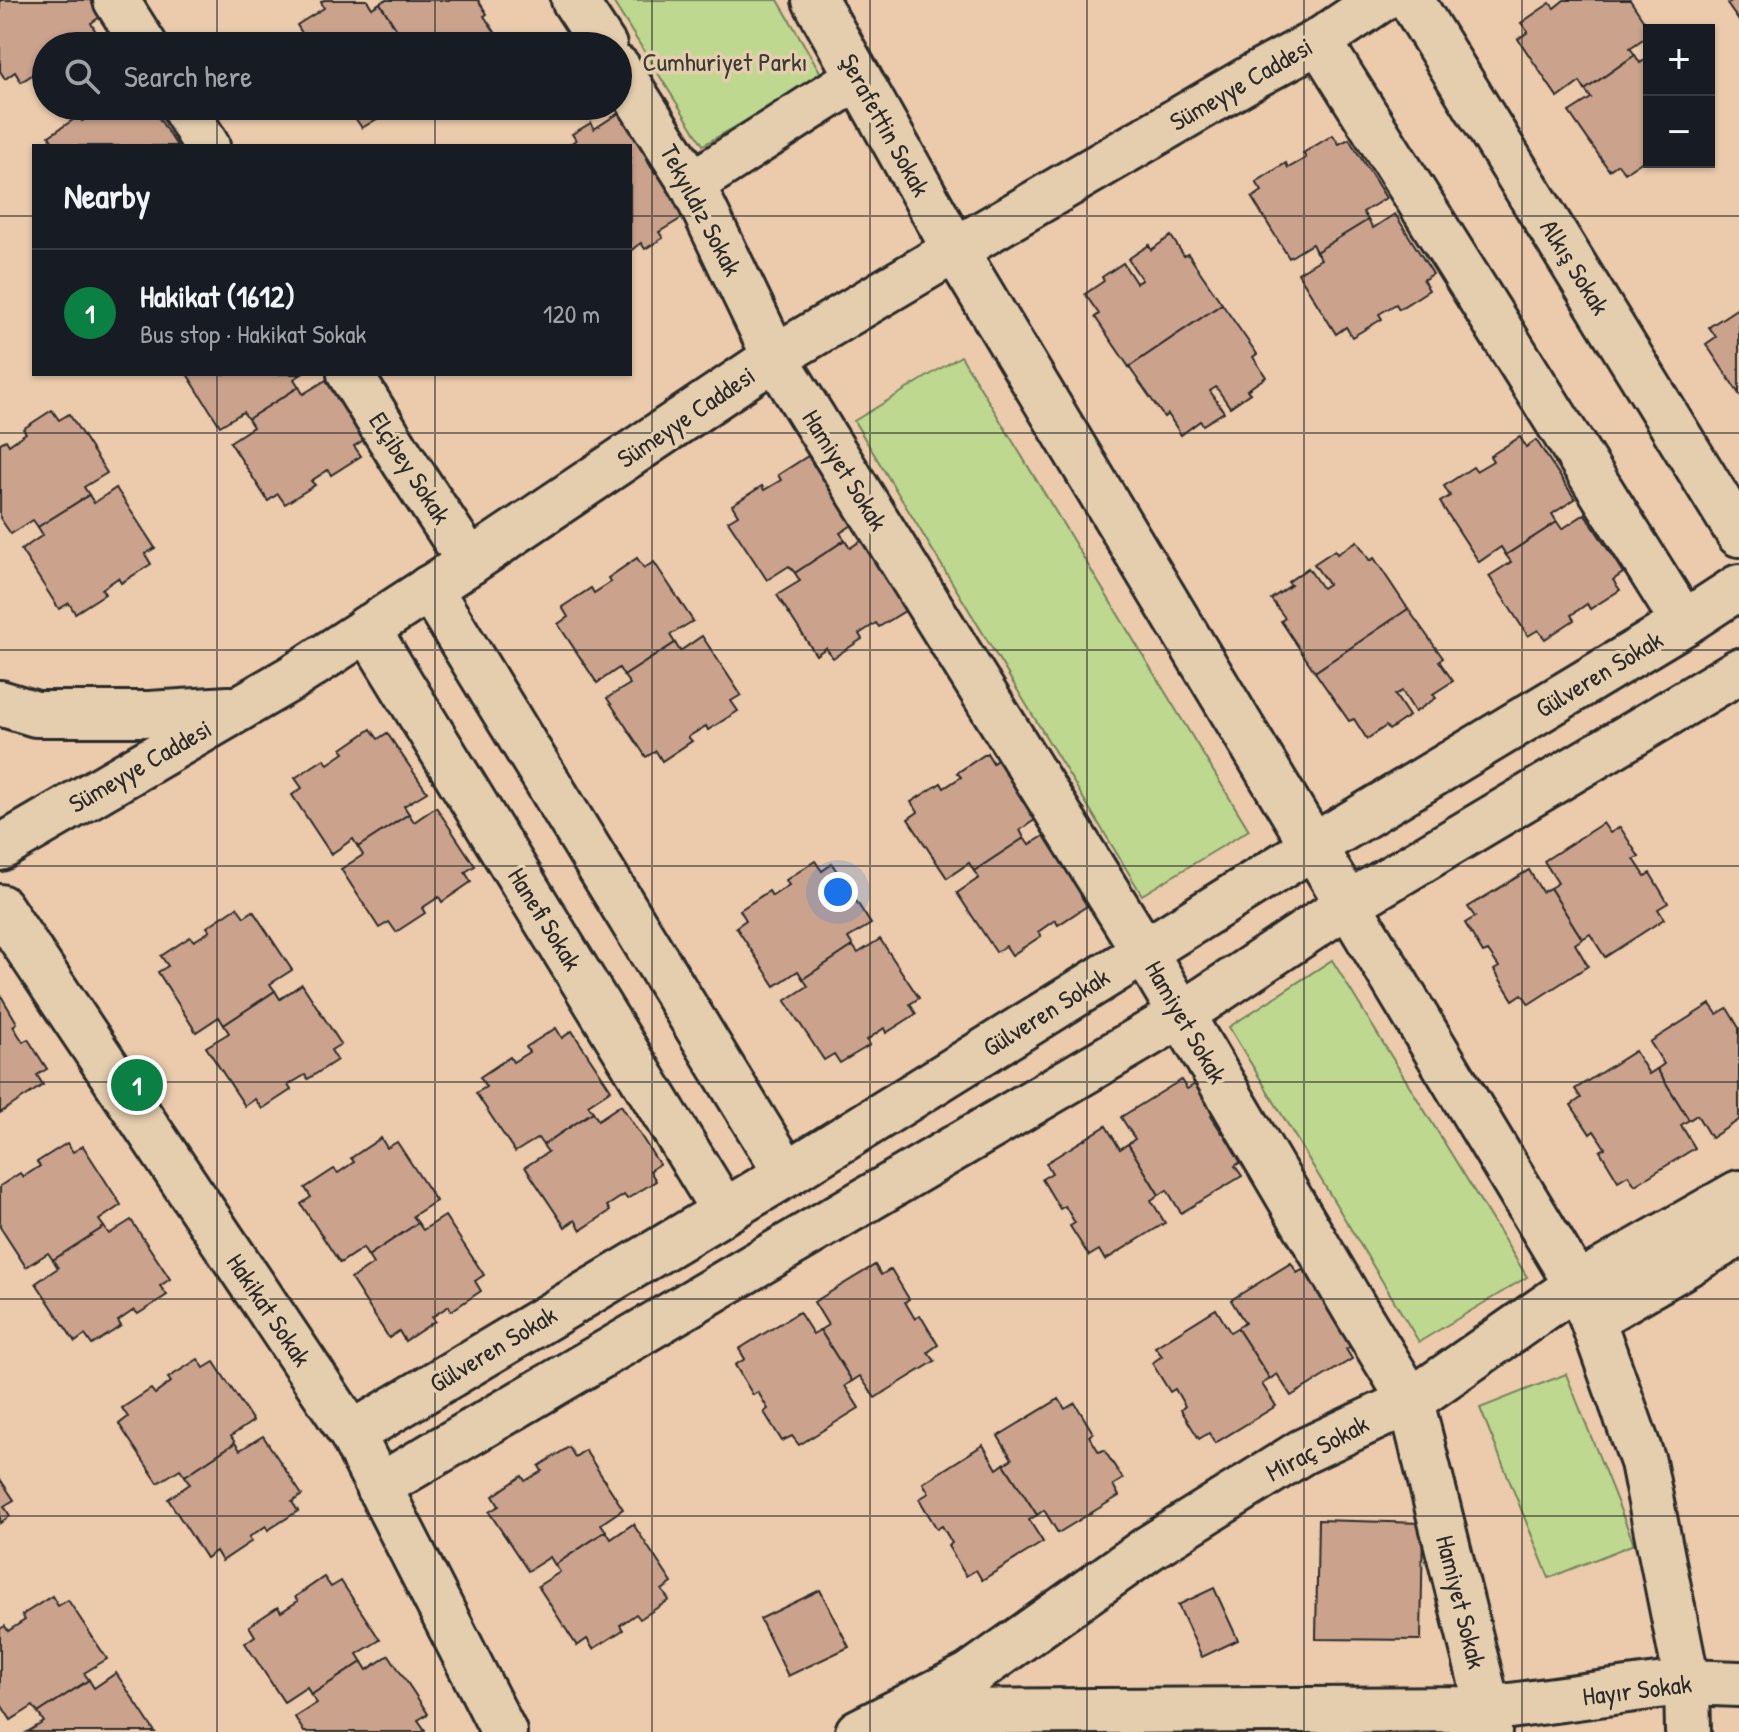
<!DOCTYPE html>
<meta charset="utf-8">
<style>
:root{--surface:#171b24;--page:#242831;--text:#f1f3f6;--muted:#9ea1a6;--line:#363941;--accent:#0b8043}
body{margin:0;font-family:"Patrick Hand",sans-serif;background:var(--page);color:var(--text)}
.controls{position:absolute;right:24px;top:24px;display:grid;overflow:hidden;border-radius:0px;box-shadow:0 2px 6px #0004}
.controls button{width:72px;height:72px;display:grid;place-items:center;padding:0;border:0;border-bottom:2px solid var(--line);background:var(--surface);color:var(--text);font:40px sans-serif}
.you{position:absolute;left:838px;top:892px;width:28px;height:28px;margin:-20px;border:6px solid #fff;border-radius:50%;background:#1a73e8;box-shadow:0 0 0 12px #1a73e833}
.badge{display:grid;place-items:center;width:52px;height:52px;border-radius:50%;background:var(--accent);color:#fff;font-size:26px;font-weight:700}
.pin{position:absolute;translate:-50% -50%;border:4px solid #fff;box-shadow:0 2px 8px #0006}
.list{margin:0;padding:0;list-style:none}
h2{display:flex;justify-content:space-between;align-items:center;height:104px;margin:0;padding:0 32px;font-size:34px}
h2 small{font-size:26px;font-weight:400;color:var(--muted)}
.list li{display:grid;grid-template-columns:52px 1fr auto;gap:24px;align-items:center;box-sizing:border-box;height:128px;padding:0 32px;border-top:2px solid var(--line)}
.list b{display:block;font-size:30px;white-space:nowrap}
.list p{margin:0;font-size:26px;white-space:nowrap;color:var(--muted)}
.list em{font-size:26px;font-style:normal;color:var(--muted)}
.icon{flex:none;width:44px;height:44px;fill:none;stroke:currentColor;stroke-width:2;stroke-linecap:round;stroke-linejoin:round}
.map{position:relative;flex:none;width:1739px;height:1732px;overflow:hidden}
.search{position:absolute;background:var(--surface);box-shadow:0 2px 6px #0004;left:32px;top:32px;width:600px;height:88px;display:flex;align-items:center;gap:20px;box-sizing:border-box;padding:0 28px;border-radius:44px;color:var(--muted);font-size:30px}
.panel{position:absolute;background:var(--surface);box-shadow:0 2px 6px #0004;left:32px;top:144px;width:600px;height:232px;border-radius:0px}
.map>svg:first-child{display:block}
.green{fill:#bed88f;stroke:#74825d;stroke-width:2}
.building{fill:#cba38d;stroke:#2b2b2b;stroke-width:2}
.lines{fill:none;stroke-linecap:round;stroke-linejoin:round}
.minor-casing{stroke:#2b2b2b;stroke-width:50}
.minor{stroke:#e5ceae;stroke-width:44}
.grid{fill:none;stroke:#2b2b2b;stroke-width:2;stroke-opacity:0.55}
.labels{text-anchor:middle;stroke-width:7;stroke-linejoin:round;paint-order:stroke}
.park-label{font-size:26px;fill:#3a3c35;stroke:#e5ceae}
.street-label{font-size:26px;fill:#2b2b2b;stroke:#e5ceae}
</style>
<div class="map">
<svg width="1739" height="1732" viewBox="0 0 1739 1732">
<rect width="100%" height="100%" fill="#ebcbac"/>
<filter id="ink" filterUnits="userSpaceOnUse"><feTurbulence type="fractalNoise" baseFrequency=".0125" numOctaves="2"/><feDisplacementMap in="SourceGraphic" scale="16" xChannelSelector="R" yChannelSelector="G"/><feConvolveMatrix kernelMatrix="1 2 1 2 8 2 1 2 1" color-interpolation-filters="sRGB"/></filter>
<g filter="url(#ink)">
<g class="green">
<path d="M612,0H778L823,77L703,145Z"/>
<path d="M961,356L1249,830L1142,895L854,421Z"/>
<path d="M1332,960L1527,1277L1419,1342L1229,1027Z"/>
<path d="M1566,1374L1634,1544L1549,1578L1480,1408Z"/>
</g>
<g class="building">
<path d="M0,0H90L100,17L91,23L97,34L77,46H46V66L21,82L15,72L5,79L0,71Z"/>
<path d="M324,0H367L372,8L380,3L407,46H310L297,25L324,8L321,2Z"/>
<path d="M385,0H478L487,14L484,16L501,41L492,46H407L380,3Z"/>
<path d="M1564,0H1630L1650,30L1649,35L1630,48L1635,55L1585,90L1580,82L1558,98L1518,39L1528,32L1521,23L1550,3L1554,8Z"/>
<path d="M1733,0H1739V21L1727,4Z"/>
<path d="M1635,55L1640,63L1649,57V157L1625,173L1618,164L1609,170L1569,112L1591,98L1585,90Z"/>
<path d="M151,106L177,146H55L49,136L79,116L82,121L98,111L96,106Z"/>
<path d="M347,106H410L393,116L390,111L362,128Z"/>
<path d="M622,111L650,156L646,159L655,173L659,170L687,215L659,232L663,238L645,249L641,243L630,251V146H567L576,140L572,134L591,123L594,129Z"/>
<path d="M1333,135L1339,144L1349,139L1386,198L1363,212L1368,220L1316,252L1312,244L1289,258L1252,198L1262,191L1256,182L1286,163L1288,168L1306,158L1303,153Z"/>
<path d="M1395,214L1433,274L1423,280L1429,290L1399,309L1396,304L1379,314L1382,319L1352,337L1346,327L1336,334L1298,273L1321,259L1316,252L1368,220L1373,228Z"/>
<path d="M1171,236L1184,256L1188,254L1222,304L1129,367L1095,317L1099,314L1085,294L1104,281L1102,277L1123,263L1136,283L1142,280L1128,259L1149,245L1151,250Z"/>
<path d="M1222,304L1257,354L1253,357L1266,377L1247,390L1250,393L1230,407L1216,387L1210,391L1224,412L1203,425L1200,421L1181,435L1168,414L1164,417L1129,367Z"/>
<path d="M1738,308L1739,309V394L1706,344L1716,337L1709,327Z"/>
<path d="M187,374H302L294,379L299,387L248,419L243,412L220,426Z"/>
<path d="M326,380L364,440L354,446L361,456L331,475L328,470L311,481L315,485L285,504L278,494L268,501L230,442L253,427L248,419L299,387L303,394Z"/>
<path d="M52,410L59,420L69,414L107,473L84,487L89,495L38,527L33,520L11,534L0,518V443L6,440L9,445L26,433L23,429Z"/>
<path d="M1520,437L1526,447L1536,440L1575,499L1552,514L1557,522L1506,555L1501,547L1479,562L1440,502L1450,496L1444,486L1473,467L1476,471L1493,461L1490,456Z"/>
<path d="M808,456L814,466L824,459L863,518L840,533L845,540L795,573L789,566L767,580L728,521L738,515L732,505L762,486L764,490L781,480L778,475Z"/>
<path d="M116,488L155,548L145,554L151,564L121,583L118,578L102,589L105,594L75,613L69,603L59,609L21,550L43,535L38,527L89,495L94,503Z"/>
<path d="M1585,514L1623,573L1613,580L1620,590L1590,609L1587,604L1571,615L1574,620L1545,639L1538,630L1528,636L1489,576L1511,562L1506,555L1557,522L1562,529Z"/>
<path d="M872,533L908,609L879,627L876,623L859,634L862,639L833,658L826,648L816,655L777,595L800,581L795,573L845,540L850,548Z"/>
<path d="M1357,541L1370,561L1374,558L1408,609L1315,672L1281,621L1285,618L1271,599L1291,585L1288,582L1308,568L1322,588L1328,584L1314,564L1335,550L1337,554Z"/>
<path d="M637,558L644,568L654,562L693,621L670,635L675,643L624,676L619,668L597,683L558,624L568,617L562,607L591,588L594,593L611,582L608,578Z"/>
<path d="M1408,609L1443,658L1439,661L1453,681L1433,694L1436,698L1415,712L1402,691L1395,695L1409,716L1389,730L1386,726L1367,739L1354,719L1349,721L1315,672Z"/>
<path d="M702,636L741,695L731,701L738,711L708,730L706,726L688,737L692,741L662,761L656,751L646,757L607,698L630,684L624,676L675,643L680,651Z"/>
<path d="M371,729L378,739L387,733L427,792L404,806L409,814L358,847L353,839L331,854L292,795L302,788L295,778L324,759L328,764L344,753L342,749Z"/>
<path d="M987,753L993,763L1003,756L1042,815L1020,830L1024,838L974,871L969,863L947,878L908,819L918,812L911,802L941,783L944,788L961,777L957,773Z"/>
<path d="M436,807L475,866L465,872L471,882L442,902L439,897L422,908L425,913L396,932L389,922L379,928L341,869L363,855L358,847L409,814L414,822Z"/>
<path d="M1603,823L1610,833L1620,827L1639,857L1634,859L1645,876L1650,873L1668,903L1658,909L1664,919L1605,957L1590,934L1582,939L1550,888L1558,883L1544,861Z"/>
<path d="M1052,831L1091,890L1081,896L1087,906L1058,925L1055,920L1038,932L1041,936L1012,955L1006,946L996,952L957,893L979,878L974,871L1024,838L1029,845Z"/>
<path d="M815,861L822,871L832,864L871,924L848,938L853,946L803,979L798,971L775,986L736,927L746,920L740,910L769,891L772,896L789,885L786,880Z"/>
<path d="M1529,870L1542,892L1550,888L1582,939L1575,944L1588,966L1529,1004L1522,994L1513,1000L1494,970L1499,967L1488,951L1483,953L1465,923L1475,917L1468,907Z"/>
<path d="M237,907L244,917L253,911L292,970L270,984L275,991L224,1025L219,1017L196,1032L158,972L168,966L161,956L190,937L194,941L210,931L207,927Z"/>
<path d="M880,939L919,998L910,1004L916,1014L886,1033L884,1028L867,1040L870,1045L840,1063L834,1054L824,1060L785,1001L808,986L803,979L853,946L858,953Z"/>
<path d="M302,984L341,1044L331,1050L337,1060L308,1079L305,1075L288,1085L291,1090L262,1109L255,1099L245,1106L206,1047L229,1033L224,1025L275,991L280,999Z"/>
<path d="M0,994L17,1023L13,1026L23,1042L28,1039L47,1069L37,1075L43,1085L0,1113Z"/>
<path d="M1710,1004L1717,1014L1727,1008L1739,1028V1120L1711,1138L1697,1115L1689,1120L1657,1069L1664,1064L1650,1042Z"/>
<path d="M556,1028L562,1038L572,1031L611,1090L588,1105L593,1112L543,1145L538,1138L515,1152L476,1093L486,1087L480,1077L510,1057L513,1062L529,1052L526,1047Z"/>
<path d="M1635,1051L1649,1074L1657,1069L1689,1120L1681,1125L1695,1148L1635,1185L1628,1175L1618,1181L1600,1151L1605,1148L1594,1131L1590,1134L1571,1105L1581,1098L1575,1089Z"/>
<path d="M1181,1080L1187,1089L1197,1083L1216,1113L1211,1116L1222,1133L1227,1130L1245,1159L1235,1166L1242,1176L1181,1213L1167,1190L1159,1195L1128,1144L1135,1139L1121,1117Z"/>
<path d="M621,1105L659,1164L650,1171L656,1181L627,1199L624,1195L607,1206L610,1211L581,1230L575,1220L565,1227L525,1167L548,1152L543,1145L593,1112L598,1120Z"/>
<path d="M1106,1126L1120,1149L1128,1144L1159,1195L1151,1200L1165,1223L1105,1260L1099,1250L1089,1256L1070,1226L1075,1223L1065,1206L1060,1209L1042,1179L1052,1173L1046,1163Z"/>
<path d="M381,1138L387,1148L397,1142L436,1201L413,1216L418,1223L368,1256L363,1248L340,1263L301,1204L311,1197L305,1188L334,1169L338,1173L354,1162L351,1158Z"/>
<path d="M67,1143L73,1152L83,1146L121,1205L99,1220L104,1227L53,1260L48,1253L26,1267L0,1227V1186L20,1173L23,1177L40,1166L37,1162Z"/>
<path d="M445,1216L484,1275L475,1281L481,1291L451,1311L449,1306L432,1317L435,1321L405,1341L399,1331L389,1338L351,1279L373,1264L368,1256L418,1223L423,1230Z"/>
<path d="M131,1220L170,1279L160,1286L167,1295L138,1314L134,1310L118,1321L121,1326L92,1345L85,1335L75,1342L36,1283L58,1268L53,1260L104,1227L109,1234Z"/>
<path d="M1291,1263L1297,1273L1308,1267L1326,1297L1322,1300L1332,1316L1337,1313L1356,1343L1346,1349L1352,1359L1291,1396L1277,1374L1270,1379L1237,1328L1245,1323L1231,1300Z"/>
<path d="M875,1265L881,1275L891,1269L909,1299L905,1302L915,1319L920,1315L938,1345L928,1352L935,1361L875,1398L860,1376L852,1381L820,1330L828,1325L814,1302Z"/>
<path d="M1216,1309L1230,1332L1237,1328L1270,1379L1262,1384L1276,1406L1215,1443L1209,1433L1199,1439L1181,1410L1185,1406L1175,1389L1170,1392L1152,1363L1162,1356L1155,1347Z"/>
<path d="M799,1312L813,1334L820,1330L852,1381L845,1386L859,1408L799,1445L792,1436L782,1441L764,1412L768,1409L758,1392L753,1395L735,1365L745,1359L739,1349Z"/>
<path d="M198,1359L204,1368L214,1362L253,1421L231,1436L235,1443L185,1476L180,1469L158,1483L119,1424L128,1417L122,1408L151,1389L155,1394L171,1382L168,1378Z"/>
<path d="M1059,1399L1065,1409L1075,1403L1093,1433L1089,1436L1099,1452L1104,1450L1123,1479L1113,1485L1119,1496L1058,1533L1044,1510L1037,1515L1004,1464L1012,1459L998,1436Z"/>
<path d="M263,1436L302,1495L292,1502L298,1511L268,1530L266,1526L249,1537L252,1541L222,1561L216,1551L206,1558L168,1499L190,1484L185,1476L235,1443L240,1450Z"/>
<path d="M983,1445L997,1469L1004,1464L1037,1515L1029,1520L1043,1542L982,1580L976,1570L966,1576L948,1546L952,1543L942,1526L937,1529L919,1499L929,1493L923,1483Z"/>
<path d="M569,1447L575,1457L585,1450L623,1509L601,1524L606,1531L555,1565L550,1557L528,1571L489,1512L499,1506L493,1496L522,1476L525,1481L542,1471L539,1466Z"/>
<path d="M0,1479L14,1500L4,1506L10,1516L0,1523Z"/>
<path d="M1318,1520L1423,1523L1421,1640L1316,1639Z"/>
<path d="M633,1524L672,1583L662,1590L669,1600L640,1619L636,1614L620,1625L623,1630L593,1649L587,1639L577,1646L538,1586L560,1572L555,1565L606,1531L611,1539Z"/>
<path d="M324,1577L331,1587L341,1581L380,1640L357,1654L362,1662L311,1695L307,1687L284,1702L245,1643L255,1636L249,1626L278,1607L281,1612L298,1601L295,1597Z"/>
<path d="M1214,1588L1238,1640L1202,1657L1178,1605Z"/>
<path d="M820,1590L849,1647L788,1676L760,1619Z"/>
<path d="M52,1596L58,1606L68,1600L107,1659L84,1673L89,1680L38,1713L33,1706L11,1720L0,1703V1629L5,1626L8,1631L25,1620L22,1615Z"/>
<path d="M389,1655L428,1714L418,1720L425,1730L422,1732H304L295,1717L317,1703L311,1695L362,1662L367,1670Z"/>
<path d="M116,1673L155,1732H27L44,1722L38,1713L89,1680L94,1688Z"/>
</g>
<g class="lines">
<g class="minor-casing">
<g id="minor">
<path d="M116,0L145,46"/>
<path d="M574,0L604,46"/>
<path d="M815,0L955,250L1577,1285L1592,1319L1643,1462L1687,1682L1688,1732"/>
<path d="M1411,0L1739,534"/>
<path d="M1319,41L1684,623"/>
<path d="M618,68L692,184L775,357L1144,951L1356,1311L1411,1401L1488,1709L1489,1732"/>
<path d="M183,106L207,146"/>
<path d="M692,184L858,77"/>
<path d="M350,374L405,463L470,562"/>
<path d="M429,588L787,1174"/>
<path d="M367,628L724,1211"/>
<path d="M0,703L36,714H149L229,709"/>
<path d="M0,848L295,676L470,562L775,357L955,250L1254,76L1319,41L1380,0"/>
<path d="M0,907L352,1434L504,1732"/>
<path d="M1592,1319L1739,1234"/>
<path d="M352,1434L787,1174L1314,846L1684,623L1739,587"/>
<path d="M378,1487L1181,1015L1348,904L1739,671"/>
<path d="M906,1712L1488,1709L1687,1682L1739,1684"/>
<path d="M858,1732L970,1675L1149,1548L1302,1452L1411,1401L1577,1285L1739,1193"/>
</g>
</g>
<use href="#minor" class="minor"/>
</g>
</g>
<path class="grid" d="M217,0V46M435,0V46M652,0V1732M870,0V1732M1087,0V1732M1304,0V1732M1522,0V1732M217,106V146M435,106V146M0,216H34M630,216H1739M217,374V1732M435,374V1732M0,433H1739M0,650H1739M0,866H1739M0,1082H1739M0,1299H1739M0,1516H1739"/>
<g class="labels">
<g class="park-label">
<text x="725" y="71">Cumhuriyet Parkı</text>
</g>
<g class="street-label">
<text transform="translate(1241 84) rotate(-30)" y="9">Sümeyye Caddesi</text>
<text transform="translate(885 125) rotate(61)" y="9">Şerafettin Sokak</text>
<text transform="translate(701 210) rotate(62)" y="9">Tekyıldız Sokak</text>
<text transform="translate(1575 267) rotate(58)" y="9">Alkış Sokak</text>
<text transform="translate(686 417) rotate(-34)" y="9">Sümeyye Caddesi</text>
<text transform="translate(410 468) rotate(57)" y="9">Elçibey Sokak</text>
<text transform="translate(845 470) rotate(58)" y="9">Hamiyet Sokak</text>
<text transform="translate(1599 674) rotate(-31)" y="9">Gülveren Sokak</text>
<text transform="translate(140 766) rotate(-30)" y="9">Sümeyye Caddesi</text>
<text transform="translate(545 919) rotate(58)" y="9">Hanefi Sokak</text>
<text transform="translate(1046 1012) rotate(-32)" y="9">Gülveren Sokak</text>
<text transform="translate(1186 1022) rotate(60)" y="9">Hamiyet Sokak</text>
<text transform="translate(269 1310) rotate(56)" y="9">Hakikat Sokak</text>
<text transform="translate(493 1349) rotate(-31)" y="9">Gülveren Sokak</text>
<text transform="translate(1317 1448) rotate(-28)" y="9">Miraç Sokak</text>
<text transform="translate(1461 1602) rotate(76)" y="9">Hamiyet Sokak</text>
<text transform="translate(1637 1690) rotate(-7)" y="9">Hayır Sokak</text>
</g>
</g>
</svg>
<div class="controls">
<button>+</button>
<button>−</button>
</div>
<div class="you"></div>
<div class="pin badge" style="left:137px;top:1085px">1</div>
<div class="search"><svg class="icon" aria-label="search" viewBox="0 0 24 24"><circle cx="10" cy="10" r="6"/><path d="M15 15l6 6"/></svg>Search here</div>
<section class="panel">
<h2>Nearby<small></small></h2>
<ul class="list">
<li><span class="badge">1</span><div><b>Hakikat (1612)</b><p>Bus stop · Hakikat Sokak</p></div><em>120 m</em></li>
</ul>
</section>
</div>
